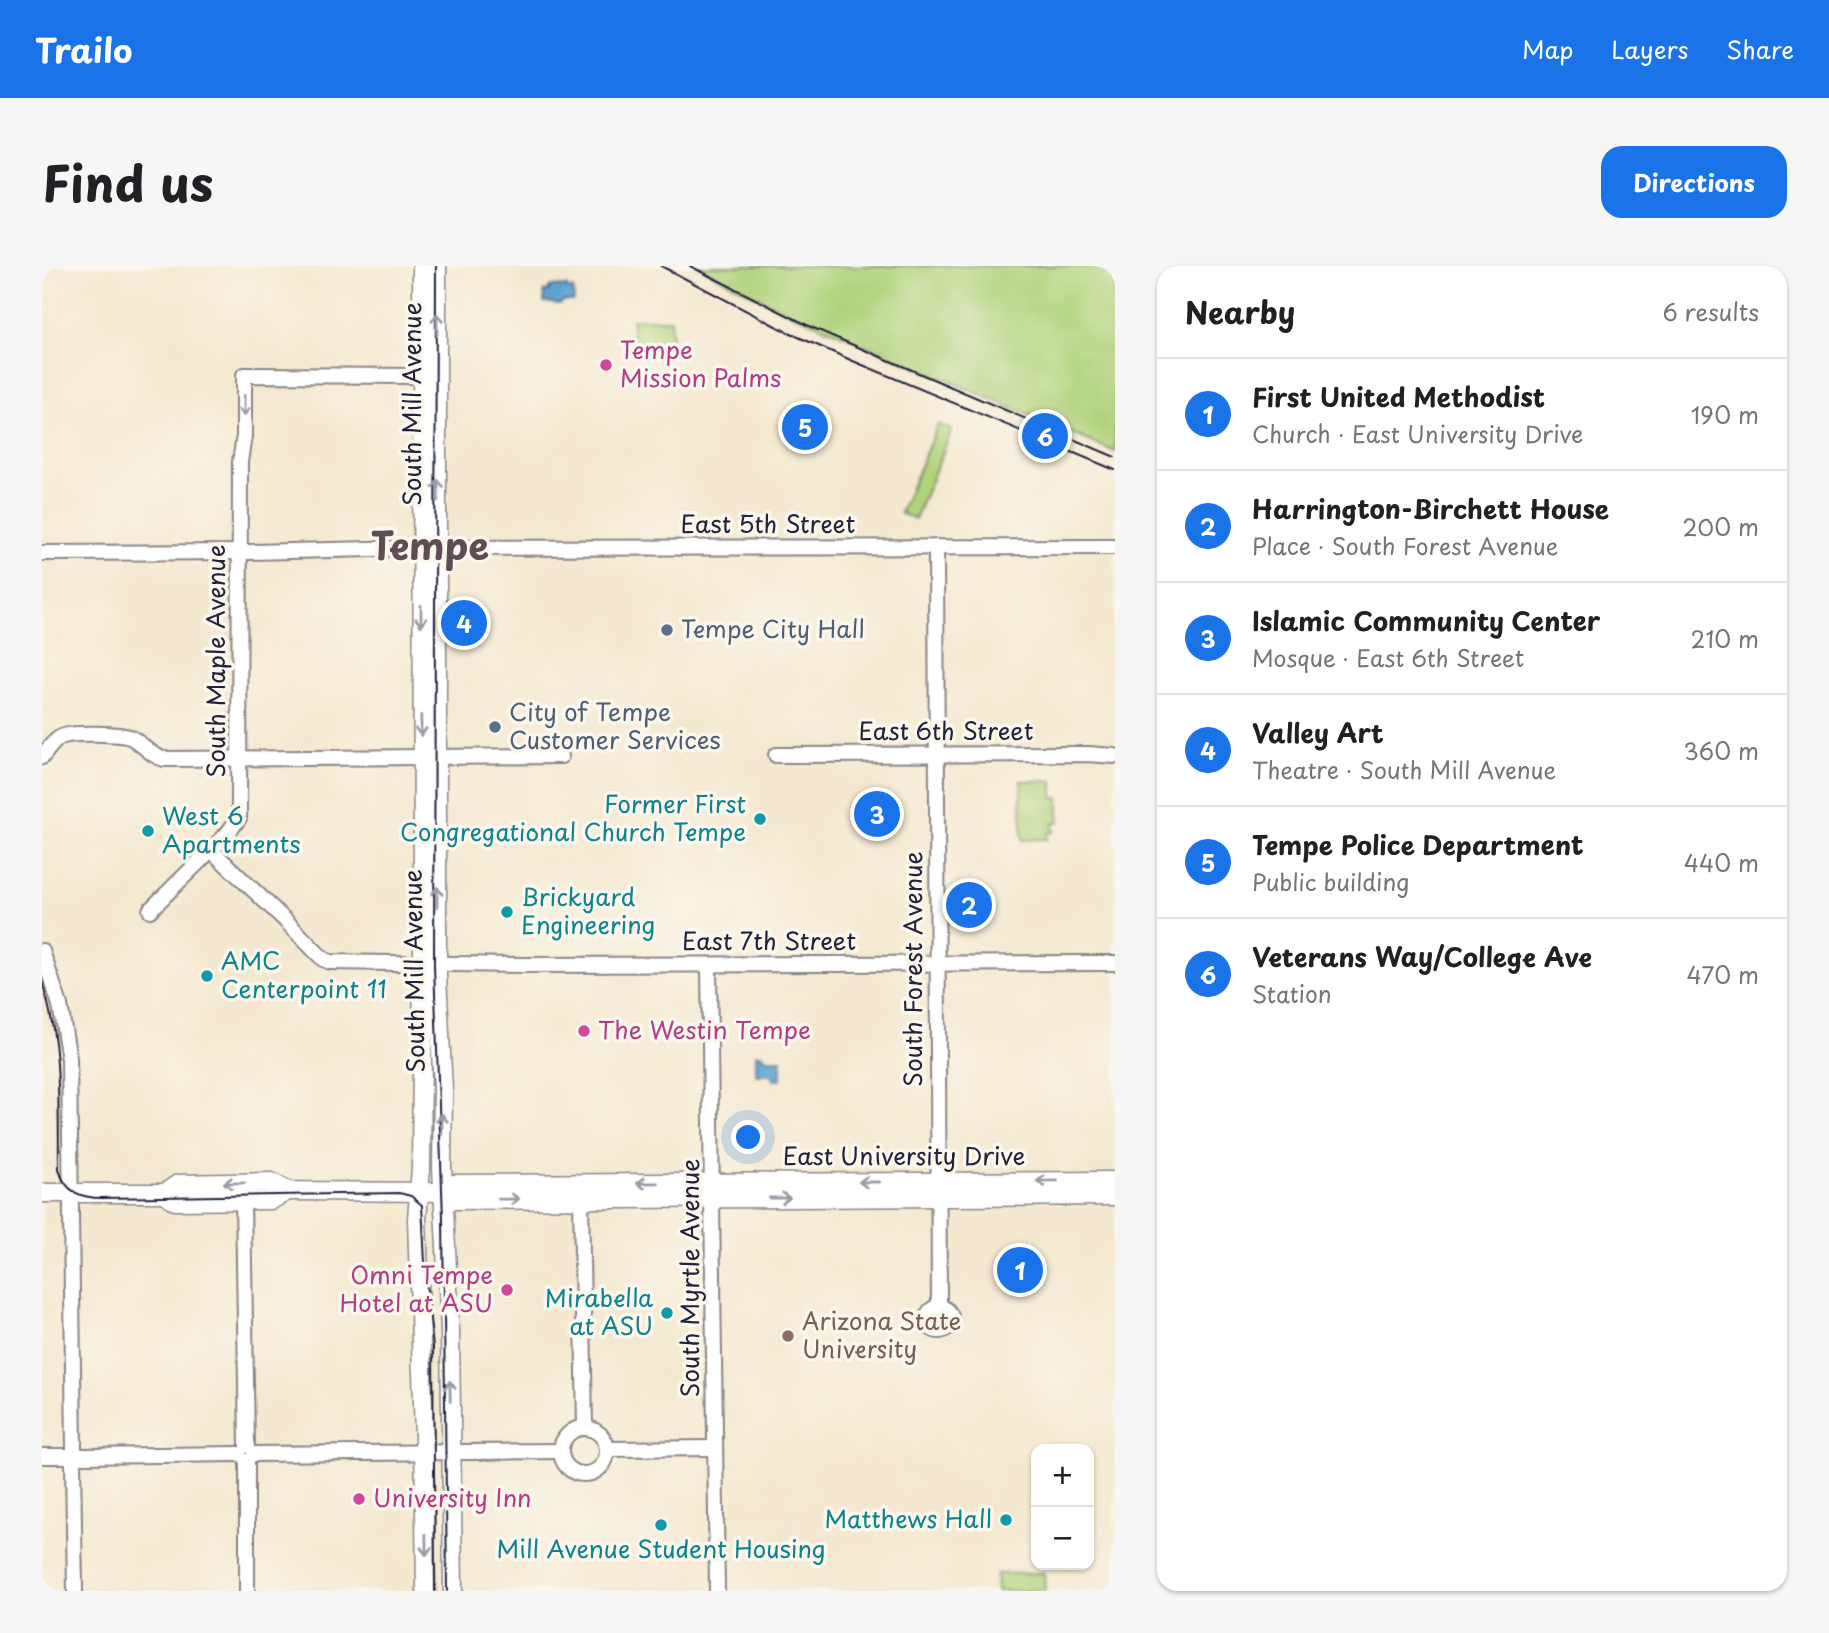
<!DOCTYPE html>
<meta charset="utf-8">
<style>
:root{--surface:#fff;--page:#f6f6f6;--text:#202124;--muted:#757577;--line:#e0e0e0;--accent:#1a73e8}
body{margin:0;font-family:"Playpen Sans",sans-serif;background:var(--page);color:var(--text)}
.controls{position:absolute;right:21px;bottom:21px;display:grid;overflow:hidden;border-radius:14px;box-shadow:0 2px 5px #0004}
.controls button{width:63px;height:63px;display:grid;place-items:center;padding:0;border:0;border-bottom:2px solid var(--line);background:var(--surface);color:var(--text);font:35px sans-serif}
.you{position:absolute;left:707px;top:872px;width:24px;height:24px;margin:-18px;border:5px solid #fff;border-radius:50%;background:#1a73e8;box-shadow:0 0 0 10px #1a73e833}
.badge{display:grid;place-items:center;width:46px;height:46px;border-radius:50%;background:var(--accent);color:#fff;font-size:23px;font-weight:700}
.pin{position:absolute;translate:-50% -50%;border:4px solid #fff;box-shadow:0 2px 7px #0006}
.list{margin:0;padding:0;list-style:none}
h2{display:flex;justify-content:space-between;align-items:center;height:91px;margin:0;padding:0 28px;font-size:30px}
h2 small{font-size:23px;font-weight:400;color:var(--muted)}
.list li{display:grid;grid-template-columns:46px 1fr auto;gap:21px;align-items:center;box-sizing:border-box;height:112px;padding:0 28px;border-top:2px solid var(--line)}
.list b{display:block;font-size:26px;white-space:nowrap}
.list p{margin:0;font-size:23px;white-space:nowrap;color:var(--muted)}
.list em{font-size:23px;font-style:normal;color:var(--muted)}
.map{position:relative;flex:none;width:1073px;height:1325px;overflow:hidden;border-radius:21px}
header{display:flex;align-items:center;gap:42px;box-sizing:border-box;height:98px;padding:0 35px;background:var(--accent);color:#fff}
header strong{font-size:33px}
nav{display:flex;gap:38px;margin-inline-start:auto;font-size:24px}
.intro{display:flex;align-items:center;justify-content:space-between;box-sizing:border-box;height:168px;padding:0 42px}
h1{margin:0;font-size:49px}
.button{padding:18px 32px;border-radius:21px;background:var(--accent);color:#fff;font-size:24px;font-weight:700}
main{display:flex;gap:42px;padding:0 42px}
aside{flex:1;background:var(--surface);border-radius:21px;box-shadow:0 2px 5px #0004}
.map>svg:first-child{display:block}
.green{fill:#b0d27b;stroke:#697a5b;stroke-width:2}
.water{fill:#5aa2d1;stroke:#3e6286;stroke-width:2}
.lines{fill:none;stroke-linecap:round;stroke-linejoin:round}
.minor-casing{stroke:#8b8586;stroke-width:18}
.major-casing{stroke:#8b8586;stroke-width:21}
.minor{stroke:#fff;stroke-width:14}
.major{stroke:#fff;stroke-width:18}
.tram{stroke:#22223b;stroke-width:2}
.oneway{stroke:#9c9ca7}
.hotel-dot{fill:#d1479c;stroke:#fbf7ec;stroke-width:2.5}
.service-dot{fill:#5c6f8a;stroke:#fbf7ec;stroke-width:2.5}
.culture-dot{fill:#0f9aa8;stroke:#fbf7ec;stroke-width:2.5}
.education-dot{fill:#8d6e63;stroke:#fbf7ec;stroke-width:2.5}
.labels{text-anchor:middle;stroke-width:7;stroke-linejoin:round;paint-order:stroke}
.hotel-label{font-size:24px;fill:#b23c85;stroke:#fbf7ec;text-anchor:start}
.street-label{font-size:24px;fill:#22223b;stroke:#fbf7ec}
.service-label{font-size:24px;fill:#4e5e75;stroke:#fbf7ec;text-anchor:start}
.culture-label{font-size:24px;fill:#0d838f;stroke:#fbf7ec;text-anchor:end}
.education-label{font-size:24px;fill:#785e54;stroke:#fbf7ec;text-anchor:start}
.town-label{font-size:38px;font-weight:bold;fill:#5f4c54;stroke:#fbf7ec}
</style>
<header>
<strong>Trailo</strong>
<nav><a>Map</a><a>Layers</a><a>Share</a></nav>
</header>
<div class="intro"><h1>Find us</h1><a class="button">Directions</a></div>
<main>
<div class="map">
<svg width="1073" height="1325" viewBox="0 0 1073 1325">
<rect width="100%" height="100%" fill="#fbf7ec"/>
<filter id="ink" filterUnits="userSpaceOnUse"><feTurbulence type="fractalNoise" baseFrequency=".0143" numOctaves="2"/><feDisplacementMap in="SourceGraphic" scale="14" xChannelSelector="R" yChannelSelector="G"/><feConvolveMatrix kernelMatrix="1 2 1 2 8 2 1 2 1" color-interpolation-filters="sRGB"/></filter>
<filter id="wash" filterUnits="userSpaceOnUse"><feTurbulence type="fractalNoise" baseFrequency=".00686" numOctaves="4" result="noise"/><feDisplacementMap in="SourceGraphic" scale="28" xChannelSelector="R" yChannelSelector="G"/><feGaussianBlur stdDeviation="1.57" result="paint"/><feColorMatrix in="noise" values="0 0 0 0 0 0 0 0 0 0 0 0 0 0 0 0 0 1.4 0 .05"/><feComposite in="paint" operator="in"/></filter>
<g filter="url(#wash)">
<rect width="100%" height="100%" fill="#f4e8d0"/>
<g class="green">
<path d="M656,0H1073V186L737,42Z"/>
<rect x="590" y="53" width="39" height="25"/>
<path d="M896,158L910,164L873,253L858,247Z"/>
<path d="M979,515H1011V532H1017V556L1011,557V566L1005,567V573L980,574Z"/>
<path d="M1002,1307L1003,1325H955L954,1308Z"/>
</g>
<g class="water">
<path d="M525,20V23H531L532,35H521L518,38L502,36V25H507V21Z"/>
<path d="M714,788H720L724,793H739V814H732L728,809H714Z"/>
</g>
</g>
<g filter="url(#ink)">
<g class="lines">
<g class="minor-casing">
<g id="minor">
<path d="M894,281L897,1042"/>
<path d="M0,287L210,286L368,282L1073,281"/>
<path d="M734,489L1045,488L1073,490"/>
<path d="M0,491C5,485 11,475 19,471C29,466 80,467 90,472C102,479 109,490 122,493L519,490"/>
<path d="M169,584L244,655L281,693L288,696L480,699L1073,697"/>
<path d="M108,644L185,568L197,552L198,196L202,170V109L379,110"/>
<path d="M0,685L18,739L27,793L32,1183"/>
<path d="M667,699L675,1325"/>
<path d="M539,933L543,1161"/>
<path d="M201,934L205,1180"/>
<circle cx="897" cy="1053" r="12"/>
<circle cx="542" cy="1185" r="23"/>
<path d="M566,1183L673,1182"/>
<path d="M212,1188L519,1185"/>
<path d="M0,1190H24"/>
<path d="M39,1190L197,1188"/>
<path d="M205,1195V1325"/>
<path d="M31,1197L33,1325"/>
</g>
</g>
<g class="major-casing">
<g id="major">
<path d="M380,0L381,684L379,902L375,953L382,1169L384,1325"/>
<path d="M395,0V710L401,824L400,901L408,1064L411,1325"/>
<path d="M401,926L412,918L1073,915"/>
<path d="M0,927H123L136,918L229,916L246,925L401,926L413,934L1073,930"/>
<path d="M123,927L133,935L229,934L246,925"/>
</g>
</g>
<use href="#minor" class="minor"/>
<use href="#major" class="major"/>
<g class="tram">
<path d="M394,0L392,699L401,952L405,1325"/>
<path d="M619,0L745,66L811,95L1073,204"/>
<path d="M648,0L769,61L1073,191"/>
<path d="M0,716C20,777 16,839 17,903C23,926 38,932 61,932L357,927L369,930L380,939L384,1016L391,1081L393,1325"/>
</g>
</g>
<defs><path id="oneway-shaft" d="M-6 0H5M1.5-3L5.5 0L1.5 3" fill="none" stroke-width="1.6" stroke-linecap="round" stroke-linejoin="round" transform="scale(1.75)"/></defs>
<g class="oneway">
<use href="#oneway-shaft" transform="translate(395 58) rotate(-90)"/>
<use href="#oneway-shaft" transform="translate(202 140) rotate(91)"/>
<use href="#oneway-shaft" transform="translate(396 224) rotate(-90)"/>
<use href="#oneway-shaft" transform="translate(379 350) rotate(90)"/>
<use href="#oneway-shaft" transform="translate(379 460) rotate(89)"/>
<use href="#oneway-shaft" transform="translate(395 631) rotate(-90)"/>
<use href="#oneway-shaft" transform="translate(400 858) rotate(-89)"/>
<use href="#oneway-shaft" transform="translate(1005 915) rotate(179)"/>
<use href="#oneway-shaft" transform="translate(827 916) rotate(180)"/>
<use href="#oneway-shaft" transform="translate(192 917) rotate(179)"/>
<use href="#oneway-shaft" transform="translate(605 917) rotate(179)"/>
<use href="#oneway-shaft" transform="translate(738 932)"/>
<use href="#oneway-shaft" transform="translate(467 933) rotate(-1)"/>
<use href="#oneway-shaft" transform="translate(408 1125) rotate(-91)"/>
<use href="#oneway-shaft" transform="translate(384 1279) rotate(89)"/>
</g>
</g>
<g class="hotel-dot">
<circle cx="564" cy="99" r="7"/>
<circle cx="542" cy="765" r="7"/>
<circle cx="465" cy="1024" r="7"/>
<circle cx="317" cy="1233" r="7"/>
</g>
<g class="service-dot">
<circle cx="625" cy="364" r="7"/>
<circle cx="453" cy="461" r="7"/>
</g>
<g class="culture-dot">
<circle cx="718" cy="553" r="7"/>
<circle cx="106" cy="565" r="7"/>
<circle cx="465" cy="646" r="7"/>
<circle cx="165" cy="710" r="7"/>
<circle cx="625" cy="1047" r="7"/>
<circle cx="964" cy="1254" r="7"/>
<circle cx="619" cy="1259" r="7"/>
</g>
<circle class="education-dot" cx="746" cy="1070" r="7"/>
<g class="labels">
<g class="hotel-label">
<text x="578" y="93">Tempe<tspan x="578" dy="28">Mission Palms</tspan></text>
<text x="556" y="773">The Westin Tempe</text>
<text x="451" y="1018" text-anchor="end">Omni Tempe<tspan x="451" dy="28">Hotel at ASU</tspan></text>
<text x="331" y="1241">University Inn</text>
</g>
<g class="street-label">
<text transform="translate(371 138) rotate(-90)" y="8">South Mill Avenue</text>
<text x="726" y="267">East 5th Street</text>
<text transform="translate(175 395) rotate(-90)" y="8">South Maple Avenue</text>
<text x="904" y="474">East 6th Street</text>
<text x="727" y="684">East 7th Street</text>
<text transform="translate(872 703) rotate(-90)" y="8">South Forest Avenue</text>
<text transform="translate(373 705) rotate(-91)" y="8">South Mill Avenue</text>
<text x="862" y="899">East University Drive</text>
<text transform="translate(649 1012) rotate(-90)" y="8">South Myrtle Avenue</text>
</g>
<g class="service-label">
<text x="639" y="372">Tempe City Hall</text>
<text x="467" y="455">City of Tempe<tspan x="467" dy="28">Customer Services</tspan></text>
</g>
<g class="culture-label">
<text x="704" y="547">Former First<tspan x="704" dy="28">Congregational Church Tempe</tspan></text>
<text x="120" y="559" text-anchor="start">West 6<tspan x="120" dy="28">Apartments</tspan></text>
<text x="479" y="640" text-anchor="start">Brickyard<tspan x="479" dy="28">Engineering</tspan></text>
<text x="179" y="704" text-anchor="start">AMC<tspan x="179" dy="28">Centerpoint 11</tspan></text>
<text x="611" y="1041">Mirabella<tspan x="611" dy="28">at ASU</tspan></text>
<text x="950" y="1262">Matthews Hall</text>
<text x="619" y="1292" text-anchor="middle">Mill Avenue Student Housing</text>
</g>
<g class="education-label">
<text x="760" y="1064">Arizona State<tspan x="760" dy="28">University</tspan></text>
</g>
<g class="town-label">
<text x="388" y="294">Tempe</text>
</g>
</g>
</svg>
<div class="controls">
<button>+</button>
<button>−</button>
</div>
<div class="you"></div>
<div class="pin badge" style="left:978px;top:1004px">1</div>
<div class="pin badge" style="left:927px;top:639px">2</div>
<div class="pin badge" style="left:835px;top:548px">3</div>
<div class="pin badge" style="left:422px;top:357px">4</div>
<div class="pin badge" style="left:763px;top:161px">5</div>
<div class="pin badge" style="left:1003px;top:170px">6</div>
</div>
<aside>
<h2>Nearby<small>6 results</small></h2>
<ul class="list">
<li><span class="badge">1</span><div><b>First United Methodist</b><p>Church · East University Drive</p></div><em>190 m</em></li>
<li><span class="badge">2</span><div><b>Harrington-Birchett House</b><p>Place · South Forest Avenue</p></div><em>200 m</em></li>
<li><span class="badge">3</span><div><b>Islamic Community Center</b><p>Mosque · East 6th Street</p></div><em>210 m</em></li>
<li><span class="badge">4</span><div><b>Valley Art</b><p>Theatre · South Mill Avenue</p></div><em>360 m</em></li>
<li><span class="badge">5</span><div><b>Tempe Police Department</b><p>Public building</p></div><em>440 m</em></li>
<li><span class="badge">6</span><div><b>Veterans Way/College Ave</b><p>Station</p></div><em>470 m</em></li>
</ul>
</aside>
</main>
